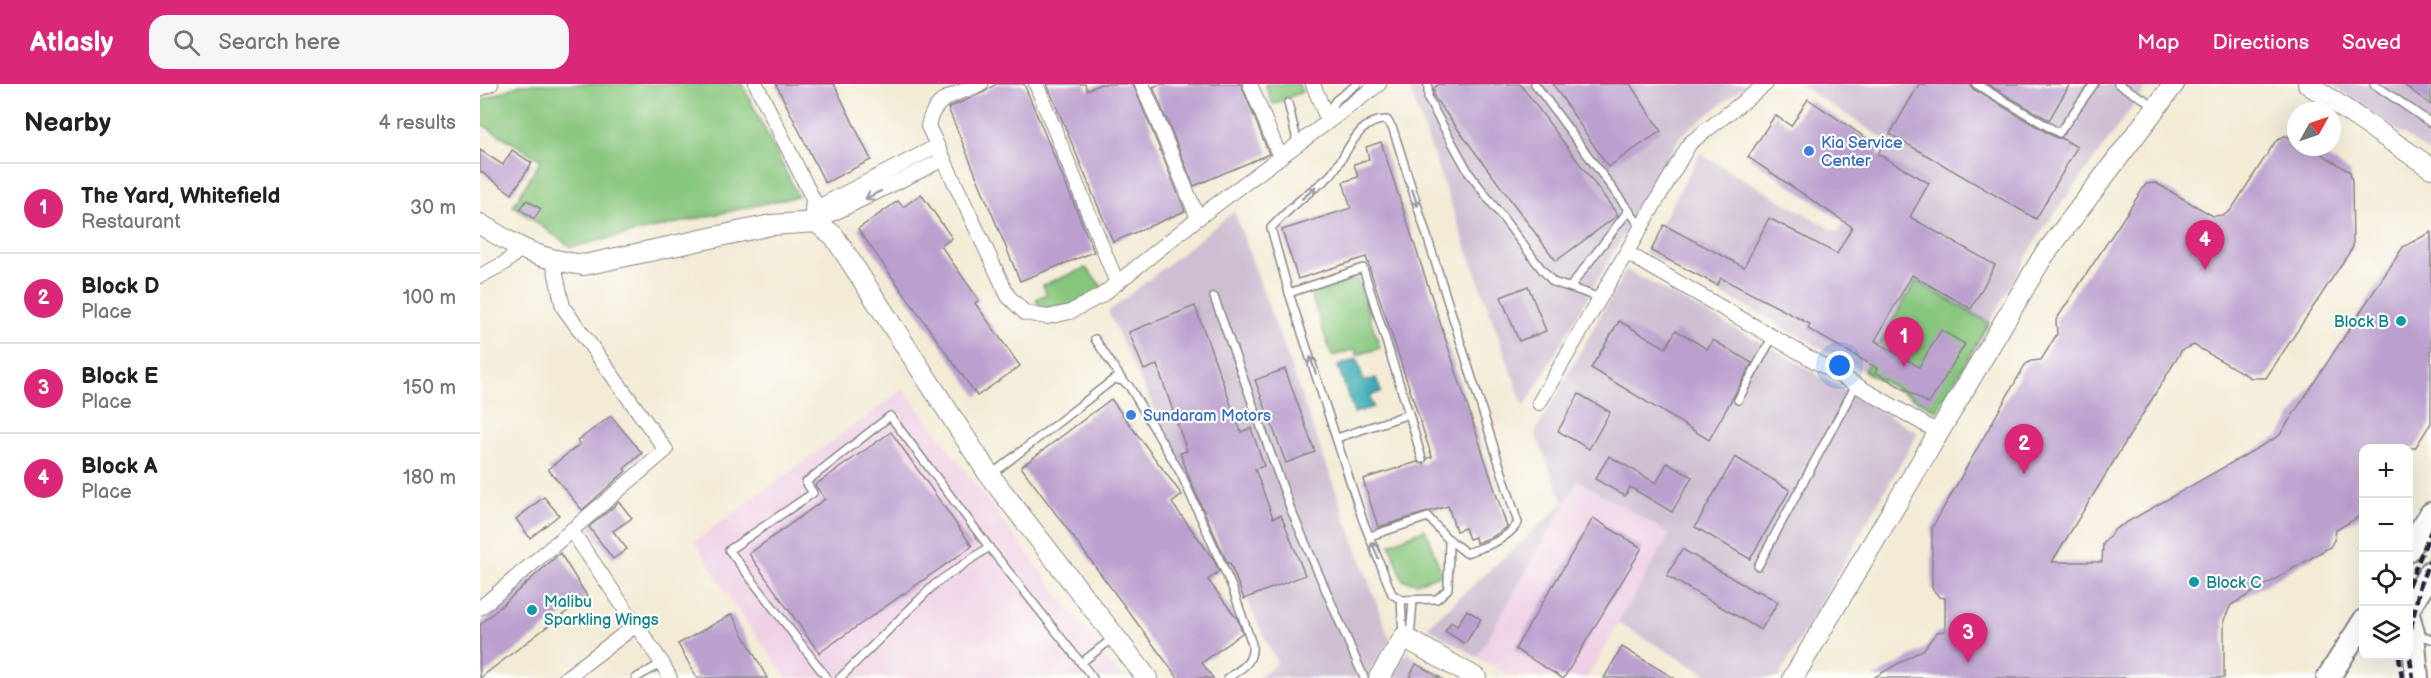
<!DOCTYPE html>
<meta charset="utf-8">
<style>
:root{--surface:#fff;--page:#f6f6f6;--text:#202124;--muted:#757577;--line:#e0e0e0;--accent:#db2777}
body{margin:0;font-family:"Balsamiq Sans",sans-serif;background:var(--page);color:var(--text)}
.controls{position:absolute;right:18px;bottom:18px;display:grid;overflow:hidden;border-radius:12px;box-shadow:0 6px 24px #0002}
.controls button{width:54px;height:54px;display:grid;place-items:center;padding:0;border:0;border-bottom:2px solid var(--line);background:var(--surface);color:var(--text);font:30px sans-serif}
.compass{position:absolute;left:1807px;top:18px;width:54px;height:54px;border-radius:50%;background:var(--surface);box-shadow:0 6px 24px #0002;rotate:50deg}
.you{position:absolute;left:1360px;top:282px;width:21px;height:21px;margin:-15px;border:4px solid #fff;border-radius:50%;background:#1a73e8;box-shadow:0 0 0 9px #1a73e833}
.badge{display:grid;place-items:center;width:39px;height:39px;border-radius:50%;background:var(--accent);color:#fff;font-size:20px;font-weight:700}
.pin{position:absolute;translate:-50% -50px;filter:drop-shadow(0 2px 3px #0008)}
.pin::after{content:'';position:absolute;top:32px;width:21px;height:18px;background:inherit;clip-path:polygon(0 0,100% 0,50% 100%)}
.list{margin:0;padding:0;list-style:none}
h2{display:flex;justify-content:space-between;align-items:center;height:78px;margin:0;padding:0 24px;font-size:26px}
h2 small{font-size:20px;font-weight:400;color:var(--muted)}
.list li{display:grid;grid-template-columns:39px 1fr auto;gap:18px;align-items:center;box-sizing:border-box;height:90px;padding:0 24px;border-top:2px solid var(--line)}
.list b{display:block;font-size:22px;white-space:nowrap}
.list p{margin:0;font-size:20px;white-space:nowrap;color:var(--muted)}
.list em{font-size:20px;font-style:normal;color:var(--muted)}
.icon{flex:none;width:33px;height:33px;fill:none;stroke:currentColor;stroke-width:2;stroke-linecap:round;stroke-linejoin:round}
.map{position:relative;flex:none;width:1951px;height:594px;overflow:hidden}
header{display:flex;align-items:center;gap:36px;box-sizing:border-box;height:84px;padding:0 30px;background:var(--accent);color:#fff}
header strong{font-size:28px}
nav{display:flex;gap:33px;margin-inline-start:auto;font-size:21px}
.search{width:420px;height:54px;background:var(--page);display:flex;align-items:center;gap:15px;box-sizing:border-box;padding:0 21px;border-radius:18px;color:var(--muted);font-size:22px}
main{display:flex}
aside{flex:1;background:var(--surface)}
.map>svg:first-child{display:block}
.built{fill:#efd0e6}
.industrial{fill:#cdbed2}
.green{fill:#87c67d;stroke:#54745c;stroke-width:1.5}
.water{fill:#3cadb7;stroke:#2f6879;stroke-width:1.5}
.building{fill:#bba0cf}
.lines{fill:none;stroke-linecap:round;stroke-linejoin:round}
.lane-casing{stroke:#8a8688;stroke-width:10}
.street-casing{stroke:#8a8688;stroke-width:16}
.secondary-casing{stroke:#8a8688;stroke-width:22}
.primary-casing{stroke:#8a8688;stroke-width:26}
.lane{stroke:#fff;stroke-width:7}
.street{stroke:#fff;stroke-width:14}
.secondary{stroke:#fff;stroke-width:20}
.primary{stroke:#fff;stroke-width:22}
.rail{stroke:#22223b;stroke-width:4.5;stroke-dasharray:9 4.5;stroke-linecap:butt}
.oneway{stroke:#9c9ca7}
.shop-dot{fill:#3f7fe0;stroke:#fdfcf7;stroke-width:2}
.culture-dot{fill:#0f9aa8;stroke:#fdfcf7;stroke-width:2}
.labels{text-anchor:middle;stroke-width:4.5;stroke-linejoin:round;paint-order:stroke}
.shop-label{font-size:16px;fill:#366cbe;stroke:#fdfcf7;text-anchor:start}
.culture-label{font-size:16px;fill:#0d838f;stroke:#fdfcf7;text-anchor:start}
</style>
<header>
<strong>Atlasly</strong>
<div class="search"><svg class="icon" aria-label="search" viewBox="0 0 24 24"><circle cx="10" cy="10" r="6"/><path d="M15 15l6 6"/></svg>Search here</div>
<nav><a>Map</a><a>Directions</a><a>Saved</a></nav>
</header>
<main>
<aside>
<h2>Nearby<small>4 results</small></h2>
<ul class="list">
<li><span class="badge">1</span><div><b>The Yard, Whitefield</b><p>Restaurant</p></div><em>30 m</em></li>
<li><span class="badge">2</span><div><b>Block D</b><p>Place</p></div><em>100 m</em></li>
<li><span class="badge">3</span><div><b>Block E</b><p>Place</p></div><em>150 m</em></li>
<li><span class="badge">4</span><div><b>Block A</b><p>Place</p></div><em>180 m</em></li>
</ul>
</aside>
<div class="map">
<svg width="1951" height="594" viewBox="0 0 1951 594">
<rect width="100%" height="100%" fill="#fdfcf7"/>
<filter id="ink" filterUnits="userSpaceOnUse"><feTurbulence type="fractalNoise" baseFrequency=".0167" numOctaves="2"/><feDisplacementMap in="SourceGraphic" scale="12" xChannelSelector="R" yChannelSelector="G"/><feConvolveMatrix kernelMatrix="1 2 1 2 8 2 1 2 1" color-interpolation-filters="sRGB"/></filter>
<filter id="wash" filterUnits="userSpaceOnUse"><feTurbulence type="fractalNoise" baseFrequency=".008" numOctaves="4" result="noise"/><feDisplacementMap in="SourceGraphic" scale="24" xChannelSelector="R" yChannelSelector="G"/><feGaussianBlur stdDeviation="1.35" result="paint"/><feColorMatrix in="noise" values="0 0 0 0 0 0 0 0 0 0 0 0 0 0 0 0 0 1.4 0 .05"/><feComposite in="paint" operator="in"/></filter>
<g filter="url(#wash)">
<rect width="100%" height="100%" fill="#f3ebd6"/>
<g class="built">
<path d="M424,305L641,594H307L253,520L215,457Z"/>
<path d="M1097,397L1190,450L1107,594H1034L997,573Z"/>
</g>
<g class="industrial">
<path d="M928,0H1267L1201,51L1044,324Z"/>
<path d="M1318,0H1669L1561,148L1509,239L1436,197L1384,287L1165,168L1220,70L1358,149L1409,58Z"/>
<path d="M1851,0H1951V70Z"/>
<path d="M754,127L910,556L886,594H778L797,579L628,228Z"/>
<path d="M1146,186L1295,266L1438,349L1298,594H1233L1138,539L1190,450L1098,397L997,573L947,543L1084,419L1055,349Z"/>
<path d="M926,569L968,594H911Z"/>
</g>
<g class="green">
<path d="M42,0H262L318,112L91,163L33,122L61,76L0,39V17Z"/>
<path d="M785,0H819L822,8L793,20Z"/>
<path d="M606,184L624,205C605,217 584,229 560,225L556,215L567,210L563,201Z"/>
<path d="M877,195L900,264L877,271L875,265L852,272L831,211Z"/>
<path d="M1436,197L1509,239L1457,327L1384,287Z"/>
<path d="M945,445L962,490L937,499L923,496L910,460Z"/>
</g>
<path class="water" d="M877,275L884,298L896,294L901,308L889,312L893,323L874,329L858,282Z"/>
<g id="blocks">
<g class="building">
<path d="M296,0H354L391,76L345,99Z"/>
<path d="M516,0H544L614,168L540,197L468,24L504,8Z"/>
<path d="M567,0H605L607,6L621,0H653L705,127L633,158Z"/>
<path d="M681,0H761L789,70L714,102L673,3Z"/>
<path d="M959,0H1040L1138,131L1076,177L954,13V4Z"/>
<path d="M1073,0H1150L1181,47L1128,83Z"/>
<path d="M1439,0H1490L1493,5L1576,54H1581L1597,63L1556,135L1410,50Z"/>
<path d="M1507,0H1590L1569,36Z"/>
<path d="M1923,0H1951V21Z"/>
<path d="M1328,15L1401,64L1398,70L1449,99L1430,133L1515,181L1491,225L1432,191L1395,257L1439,283L1461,246L1485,260L1449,320L1395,288L1397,284L1328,245L1330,240L1241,194L1237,201L1171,167L1184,141L1264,183L1289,134L1357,170L1372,143L1268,73L1295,31L1311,42Z"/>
<path d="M1804,52L1816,54V63H1831L1870,88L1872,97L1873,163L1786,294H1771L1714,261L1702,266L1572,478H1622L1623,460L1635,445L1799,352L1923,163L1951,148V339L1935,364H1884V430L1856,446L1854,456L1850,463L1751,521L1744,536V594H1393L1444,565L1457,548L1465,547V514L1459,513L1452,504V444L1545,281L1551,277L1561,276L1577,250L1576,236L1666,100L1676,99L1733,132L1744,131L1751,126L1795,58Z"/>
<path d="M901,58L1027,443L1012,453L996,459L995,453L989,455L985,444L976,447L968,422L898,443L883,395L937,378L944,380L948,374L952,373L886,173L818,195L802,146L871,124L863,98L878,93L874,80L889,75L886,63Z"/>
<path d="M0,66L23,81L32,66L52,79L32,110L0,87Z"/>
<path d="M441,110L472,154L461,162L499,216L495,219L540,282L497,312L378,145L418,117L423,123Z"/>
<path d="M47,116L61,125L54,135L40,125Z"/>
<path d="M1048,202L1066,247L1039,257L1021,213Z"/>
<path d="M715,222L761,348L771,344L784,382L775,385L793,434L801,431L825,491L764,515L750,479L748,480L711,398L700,369L707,367L677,281L664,286L649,248Z"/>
<path d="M1139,237L1186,264L1196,246L1227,265L1233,256L1272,279L1229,356L1111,284Z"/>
<path d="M805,285L835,368L806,379L775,296Z"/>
<path d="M1099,310L1130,328L1109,365L1078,347Z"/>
<path d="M631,315L702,411L692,419L732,473L739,487L728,496L758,536L762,549L722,579L733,594H698L541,383Z"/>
<path d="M131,332L162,369L144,385L146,387L102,426L68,385L100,360L97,357Z"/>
<path d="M411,348L492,462L339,569L269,470L345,415L335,401Z"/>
<path d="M1129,372L1176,399L1187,379L1212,393L1192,428L1150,403L1145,412L1115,395Z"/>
<path d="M1255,373L1310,406L1270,475L1215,443Z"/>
<path d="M64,413L79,431L50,454L36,435Z"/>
<path d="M139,418L152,434L133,447L147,465L133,475L109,443Z"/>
<path d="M1113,434L1162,464L1084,594H1082L1035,565Z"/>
<path d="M1202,465L1276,508L1277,506L1298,518L1281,546L1187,492Z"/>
<path d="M80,469L107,512L0,594V541Z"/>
<path d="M987,526L1001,535L985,560L965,547L971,538L977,542Z"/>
<path d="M252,530L287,594H217L198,560Z"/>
<path d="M1142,563L1194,594H1124Z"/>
<path d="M936,580L961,594H929Z"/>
</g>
</g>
</g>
<g filter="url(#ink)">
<use href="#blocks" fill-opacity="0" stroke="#8a8688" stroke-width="1.5"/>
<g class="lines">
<g class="lane-casing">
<g id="lane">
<path d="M948,0V15L989,89L1060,183L1073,198L1121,214"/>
<path d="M1055,0L1161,143"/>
<path d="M1496,0L1579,49L1614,0"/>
<path d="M1638,0L1676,22"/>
<path d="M1894,0L1951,39"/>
<path d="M808,19L816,52L815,61"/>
<path d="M854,32L850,24L856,16L877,0"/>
<path d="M1090,203L1149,126"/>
<path d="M809,209L883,184L929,330L857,354"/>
<path d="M734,213L811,426L884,594"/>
<path d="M615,255L643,297"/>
<path d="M1258,316L1292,254"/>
<path d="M929,330L942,375"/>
<path d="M512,390L634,295L643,297L649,302L701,390L752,503L772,560C774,579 762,584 748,594"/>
<path d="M890,452L948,433L966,453L986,469C1007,462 1025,457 1038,439L913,45L907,36C877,35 868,69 853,88C848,95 839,101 832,106C817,118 804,130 791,144L809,209L882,434L912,510L921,516L957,515L968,505L969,455"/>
<path d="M1278,482L1376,301"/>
<path d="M921,516L923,551"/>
<path d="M1936,550L1951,555"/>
<path d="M930,553L933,517"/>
<path d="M601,579L633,554"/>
<path d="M156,594L182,579"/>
<path d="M347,594L249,466L333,409L326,398L410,332L509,463L613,594"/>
<path d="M360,594L455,500L509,463"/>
</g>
</g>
<g class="street-casing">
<g id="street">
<path d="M276,0L333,115L332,126L336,138L464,75"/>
<path d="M501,0C475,11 454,12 448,42L528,212L545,229L567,233L590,228L622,211L718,134L899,0"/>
<path d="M556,0L637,199"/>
<path d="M662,0L718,134"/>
<path d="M770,0L800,73"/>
<path d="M833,0L848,37"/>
<path d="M0,5L11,0"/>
<path d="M332,126L457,62"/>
<path d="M1147,169L1458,348"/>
<path d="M0,192L25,179L40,165"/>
<path d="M1059,319L1210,59L1286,0"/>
<path d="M91,446L182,579L190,594"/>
<path d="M0,524L186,366L83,223L73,177"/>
<path d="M86,594L156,541"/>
</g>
</g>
<g class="secondary-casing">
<g id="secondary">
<path d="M1828,0L1951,84"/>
<path d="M0,140C40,165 57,175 104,181L291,141L336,138L354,152L510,392L667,594"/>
<path d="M899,594L924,553L996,594"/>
<path d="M1313,594L1562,174L1694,0"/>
</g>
</g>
<g class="primary-casing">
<g id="primary">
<path d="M1928,466L1951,430"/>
<path d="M1928,525L1951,488"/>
<path d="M1928,530L1933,549L1937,594"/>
<path d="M1848,594L1884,537"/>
</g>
</g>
<use href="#lane" class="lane"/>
<use href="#street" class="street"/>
<use href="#secondary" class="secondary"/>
<use href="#primary" class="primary"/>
<g class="rail">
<path d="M1928,502L1951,447"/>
<path d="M1928,558L1940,501L1951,473"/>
<path d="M1928,561L1933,594"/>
<path d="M1919,572L1922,594"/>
</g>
</g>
<defs><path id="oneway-shaft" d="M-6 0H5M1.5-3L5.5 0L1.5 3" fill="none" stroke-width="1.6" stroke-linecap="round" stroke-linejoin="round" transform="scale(1.5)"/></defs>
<g class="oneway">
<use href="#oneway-shaft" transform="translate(829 109) rotate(-40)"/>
<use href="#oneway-shaft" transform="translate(393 111) rotate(153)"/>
<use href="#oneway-shaft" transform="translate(935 114) rotate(72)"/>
<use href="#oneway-shaft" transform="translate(833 281) rotate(-108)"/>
<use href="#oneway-shaft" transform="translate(895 466) rotate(-112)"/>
</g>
</g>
<g class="shop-dot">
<circle cx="1329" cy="67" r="6"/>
<circle cx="651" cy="331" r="6"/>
</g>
<g class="culture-dot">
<circle cx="1921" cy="237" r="6"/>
<circle cx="1714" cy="498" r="6"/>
<circle cx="52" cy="526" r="6"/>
</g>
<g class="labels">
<g class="shop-label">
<text x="1341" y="64">Kia Service<tspan x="1341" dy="18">Center</tspan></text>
<text x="663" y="337">Sundaram Motors</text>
</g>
<g class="culture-label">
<text x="1909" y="243" text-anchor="end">Block B</text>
<text x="1726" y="504">Block C</text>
<text x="64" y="523">Malibu<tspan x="64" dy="18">Sparkling Wings</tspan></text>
</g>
</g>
</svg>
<div class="controls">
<button>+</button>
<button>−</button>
<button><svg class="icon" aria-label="locate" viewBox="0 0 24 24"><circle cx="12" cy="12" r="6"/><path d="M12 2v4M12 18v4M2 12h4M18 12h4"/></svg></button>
<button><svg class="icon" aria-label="layers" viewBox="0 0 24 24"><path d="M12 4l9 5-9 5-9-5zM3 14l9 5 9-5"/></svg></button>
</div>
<svg class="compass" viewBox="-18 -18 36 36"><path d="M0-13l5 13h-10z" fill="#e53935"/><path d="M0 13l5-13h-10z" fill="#757577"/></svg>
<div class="you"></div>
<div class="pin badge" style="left:1424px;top:283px">1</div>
<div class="pin badge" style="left:1544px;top:390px">2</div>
<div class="pin badge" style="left:1488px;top:579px">3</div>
<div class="pin badge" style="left:1725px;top:186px">4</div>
</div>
</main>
